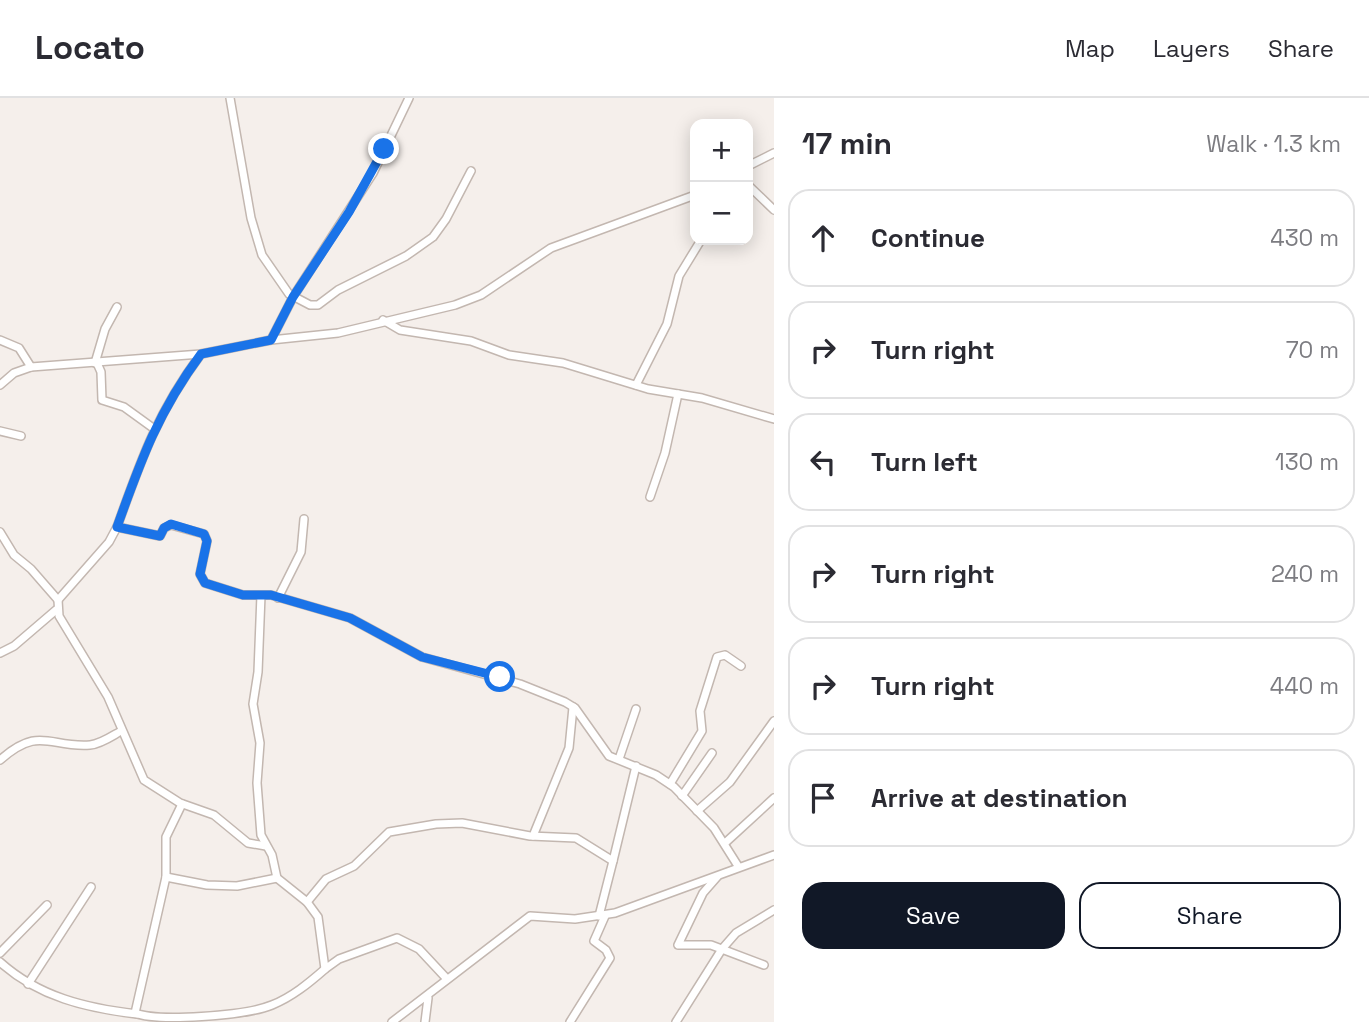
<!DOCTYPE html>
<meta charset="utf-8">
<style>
:root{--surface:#fff;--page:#f2f2f3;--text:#2b2b33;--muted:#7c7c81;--line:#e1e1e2;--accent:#111827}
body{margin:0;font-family:"Space Grotesk",sans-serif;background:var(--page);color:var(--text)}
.controls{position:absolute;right:21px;top:21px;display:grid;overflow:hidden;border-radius:14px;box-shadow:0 4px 18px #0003}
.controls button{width:63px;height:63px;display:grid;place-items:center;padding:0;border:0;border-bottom:2px solid var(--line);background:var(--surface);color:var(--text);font:35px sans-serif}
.stop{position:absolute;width:21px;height:21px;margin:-16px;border:5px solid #1a73e8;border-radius:50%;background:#fff}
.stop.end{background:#1a73e8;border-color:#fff;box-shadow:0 2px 7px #0008}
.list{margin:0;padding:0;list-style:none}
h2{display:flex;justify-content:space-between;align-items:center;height:91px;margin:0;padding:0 28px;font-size:30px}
h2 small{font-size:23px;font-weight:400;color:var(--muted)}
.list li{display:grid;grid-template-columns:46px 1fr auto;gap:21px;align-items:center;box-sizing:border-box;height:98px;margin:0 14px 14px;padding:0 14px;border:2px solid var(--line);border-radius:21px}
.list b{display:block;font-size:26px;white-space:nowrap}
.list em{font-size:23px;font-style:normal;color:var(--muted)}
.actions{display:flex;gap:14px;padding:21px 28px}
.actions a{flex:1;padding:16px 0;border:2px solid var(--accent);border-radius:21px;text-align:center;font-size:24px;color:var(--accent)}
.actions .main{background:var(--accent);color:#fff}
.icon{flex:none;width:38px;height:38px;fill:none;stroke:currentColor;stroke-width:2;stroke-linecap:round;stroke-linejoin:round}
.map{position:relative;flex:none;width:774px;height:924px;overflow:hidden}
header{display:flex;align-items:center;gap:42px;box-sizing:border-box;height:98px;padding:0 35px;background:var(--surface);border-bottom:2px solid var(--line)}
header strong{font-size:33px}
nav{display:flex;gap:38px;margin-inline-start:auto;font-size:24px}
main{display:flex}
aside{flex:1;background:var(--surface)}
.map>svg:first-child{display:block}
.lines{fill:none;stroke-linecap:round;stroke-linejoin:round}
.minor-casing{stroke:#c3b7b0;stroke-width:10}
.minor{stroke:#fff;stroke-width:7}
.route{stroke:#1a73e8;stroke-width:9}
</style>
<header>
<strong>Locato</strong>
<nav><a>Map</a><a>Layers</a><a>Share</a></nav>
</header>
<main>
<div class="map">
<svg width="774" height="924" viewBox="0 0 774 924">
<rect width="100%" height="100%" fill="#f5efeb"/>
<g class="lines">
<g class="minor-casing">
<g id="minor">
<path d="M230,0L251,120L262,157L289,196L310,207H318L338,192L406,158L433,139L446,121L471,73"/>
<path d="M748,68L774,55"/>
<path d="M748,87L774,112"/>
<path d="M383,222L400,232L471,243L509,257L563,265L648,291L702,300L774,321"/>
<path d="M0,242L19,250L31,269"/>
<path d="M271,242L293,199L373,75L409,0"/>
<path d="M95,265L105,231L117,209"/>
<path d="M97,265L101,274L102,302L124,309L153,330"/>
<path d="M0,287L14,275L31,269L201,256L271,242L338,235L455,207L481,197L551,150L695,97"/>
<path d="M636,287L667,226L679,178L701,142"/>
<path d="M0,333L21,338"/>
<path d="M650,399L665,355L678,296"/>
<path d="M117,429C141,362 157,315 201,256"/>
<path d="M0,434L14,457L31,471L58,502L109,444L117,429L160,438L164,430L171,427L204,436L207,443L200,476L205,485L243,497H271L350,520L422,559L520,586L565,604L575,610L609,658L656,677L674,689L714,730L738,768"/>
<path d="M261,497L258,574L253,606L260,645L257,685L261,737L272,757L277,780L307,804L318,819L325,871L339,861L397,840L419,851L447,881"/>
<path d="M278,500L301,454L304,421"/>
<path d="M58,502L59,518L108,599L144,682L180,705L214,717L248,745L266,748"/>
<path d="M0,555L14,548L56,512"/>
<path d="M619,661L636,611"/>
<path d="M0,662C40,627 49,650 90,647C101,646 112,638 121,633"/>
<path d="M670,686L702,633L700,613L717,559L725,557L741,568"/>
<path d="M682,698L712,655"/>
<path d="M697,713L730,684L774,623"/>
<path d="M533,738L569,650L573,609"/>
<path d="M725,745L774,700"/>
<path d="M613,763L636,668"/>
<path d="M166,779V739L182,706"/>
<path d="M717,779L703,795L678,847H711L764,867"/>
<path d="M277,780L237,788L207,787L166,779L135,915C157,924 245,918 272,907C292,899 309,885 325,871"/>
<path d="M307,804L326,781L354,768L389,734L436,726L462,725L530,738L576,740L613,763L599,818"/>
<path d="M0,855L47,807"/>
<path d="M0,864C39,899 86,910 137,916"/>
<path d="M28,886L91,789"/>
<path d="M392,924L530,818L575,821L615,815L774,757"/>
<path d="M425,924L428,900"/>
<path d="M570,924L610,860L606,852L594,843L605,818"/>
<path d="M676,924L722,851L736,835L774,812"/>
</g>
</g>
<use href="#minor" class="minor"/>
</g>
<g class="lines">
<path class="route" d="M384,51L349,114L293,199L271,242L201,256C158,314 141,362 117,429L160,438L164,430L171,426L204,436L207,443L200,476L205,485L243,497H271L350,520L422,559L500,579"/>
</g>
</svg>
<div class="controls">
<button>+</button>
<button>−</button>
</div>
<div class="stop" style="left:500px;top:579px"></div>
<div class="stop end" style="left:384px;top:51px"></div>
</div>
<aside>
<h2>17 min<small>Walk · 1.3 km</small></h2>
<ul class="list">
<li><svg class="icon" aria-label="ahead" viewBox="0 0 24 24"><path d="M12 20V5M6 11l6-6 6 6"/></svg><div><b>Continue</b></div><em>430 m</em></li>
<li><svg class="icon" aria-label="right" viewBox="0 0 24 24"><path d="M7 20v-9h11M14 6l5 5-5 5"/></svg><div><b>Turn right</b></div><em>70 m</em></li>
<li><svg class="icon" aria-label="left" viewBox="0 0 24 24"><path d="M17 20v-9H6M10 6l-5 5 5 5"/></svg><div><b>Turn left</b></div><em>130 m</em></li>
<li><svg class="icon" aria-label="right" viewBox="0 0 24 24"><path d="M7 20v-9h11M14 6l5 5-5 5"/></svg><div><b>Turn right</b></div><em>240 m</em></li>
<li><svg class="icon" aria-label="right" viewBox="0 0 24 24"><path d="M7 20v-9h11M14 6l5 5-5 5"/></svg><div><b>Turn right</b></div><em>440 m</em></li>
<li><svg class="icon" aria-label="arrive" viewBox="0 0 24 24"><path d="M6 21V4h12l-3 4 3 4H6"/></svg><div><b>Arrive at destination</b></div></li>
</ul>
<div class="actions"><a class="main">Save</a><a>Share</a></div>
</aside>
</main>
